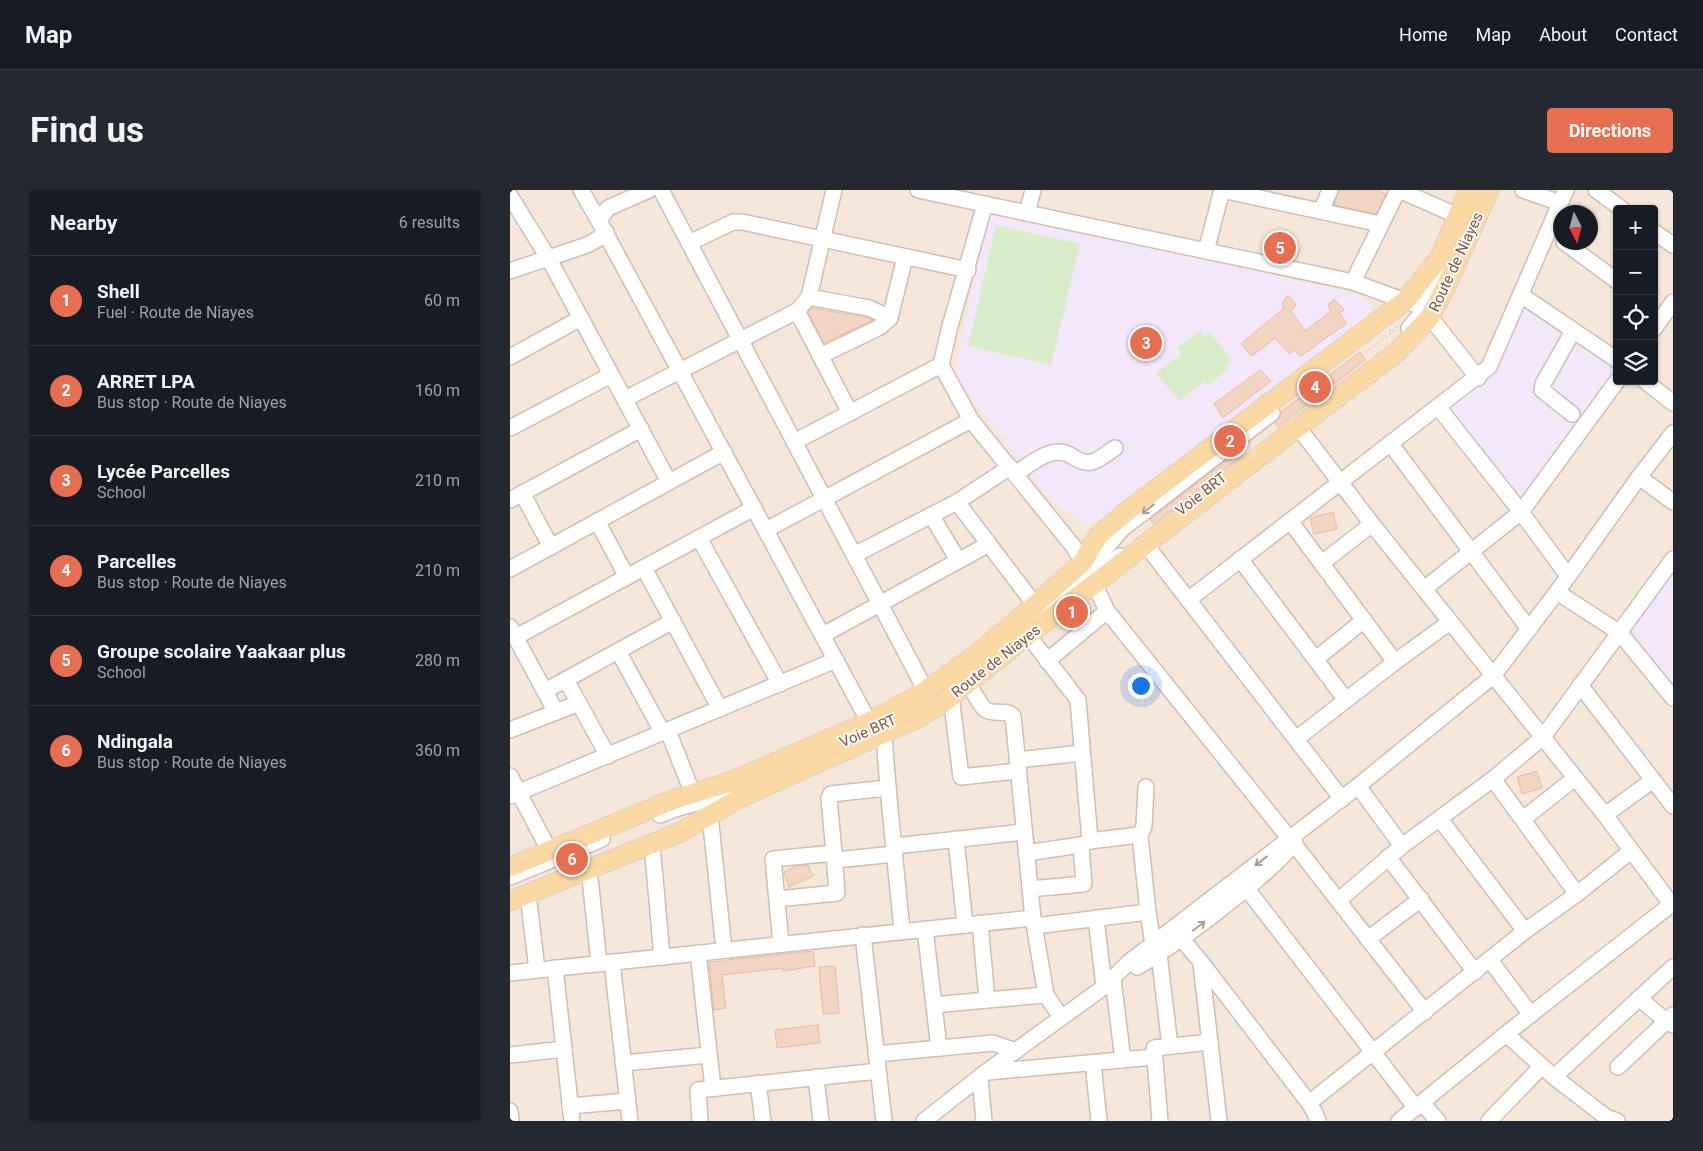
<!DOCTYPE html>
<meta charset="utf-8">
<style>
:root{--surface:#171b24;--page:#242831;--text:#f1f3f6;--muted:#9ea1a6;--line:#363941;--accent:#e76f51}
body{margin:0;font-family:Roboto,sans-serif;background:var(--page);color:var(--text)}
.controls{position:absolute;right:15px;top:15px;display:grid;overflow:hidden;border-radius:5px;box-shadow:0 1px 4px #0004}
.controls button{width:45px;height:45px;display:grid;place-items:center;padding:0;border:0;border-bottom:1px solid var(--line);background:var(--surface);color:var(--text);font:25px sans-serif}
.compass{position:absolute;left:1043px;top:15px;width:45px;height:45px;border-radius:50%;background:var(--surface);box-shadow:0 1px 4px #0004;rotate:174deg}
.you{position:absolute;left:630px;top:495px;width:18px;height:18px;margin:-12px;border:4px solid #fff;border-radius:50%;background:#1a73e8;box-shadow:0 0 0 8px #1a73e833}
.badge{display:grid;place-items:center;width:32px;height:32px;border-radius:50%;background:var(--accent);color:#fff;font-size:16px;font-weight:700}
.pin{position:absolute;translate:-50% -50%;border:2px solid #fff;box-shadow:0 1px 5px #0006}
.list{margin:0;padding:0;list-style:none}
h2{display:flex;justify-content:space-between;align-items:center;height:65px;margin:0;padding:0 20px;font-size:21px}
h2 small{font-size:16px;font-weight:400;color:var(--muted)}
.list li{display:grid;grid-template-columns:32px 1fr auto;gap:15px;align-items:center;box-sizing:border-box;height:90px;padding:0 20px;border-top:1px solid var(--line)}
.list b{display:block;font-size:19px;white-space:nowrap}
.list p{margin:0;font-size:16px;white-space:nowrap;color:var(--muted)}
.list em{font-size:16px;font-style:normal;color:var(--muted)}
.icon{flex:none;width:28px;height:28px;fill:none;stroke:currentColor;stroke-width:2;stroke-linecap:round;stroke-linejoin:round}
.map{position:relative;flex:none;width:1163px;height:931px;overflow:hidden;border-radius:5px}
header{display:flex;align-items:center;gap:30px;box-sizing:border-box;height:70px;padding:0 25px;background:var(--surface);border-bottom:1px solid var(--line)}
header strong{font-size:24px}
nav{display:flex;gap:28px;margin-inline-start:auto;font-size:18px}
.intro{display:flex;align-items:center;justify-content:space-between;box-sizing:border-box;height:120px;padding:0 30px}
h1{margin:0;font-size:35px}
.button{padding:12px 22px;border-radius:5px;background:var(--accent);color:#fff;font-size:18px;font-weight:700}
main{display:flex;gap:30px;padding:0 30px}
aside{flex:1;background:var(--surface);border-radius:5px;box-shadow:0 1px 4px #0004}
.map>svg:first-child{display:block}
.residential{fill:#f5e8da;fill-rule:evenodd}
.education{fill:#f3e8fa}
.green{fill:#d8ecc9}
.building{fill:#f3d5c3;stroke:#e6bba3}
.lines{fill:none;stroke-linecap:round;stroke-linejoin:round}
.minor-casing{stroke:#d1beb0;stroke-width:18}
.major-casing{stroke:#dad1cd;stroke-width:21}
.path{stroke:#d9b8a5;stroke-width:2;stroke-dasharray:1 4;stroke-linecap:butt}
.minor{stroke:#fff;stroke-width:15}
.major{stroke:#fbd9a5;stroke-width:19}
.oneway{stroke:#af9d94}
.labels{text-anchor:middle;stroke-width:4;stroke-linejoin:round;paint-order:stroke}
.street-label{font-size:15px;fill:#7a5c4d;stroke:#fffaf3}
</style>
<header>
<strong>Map</strong>
<nav><a>Home</a><a>Map</a><a>About</a><a>Contact</a></nav>
</header>
<div class="intro"><h1>Find us</h1><a class="button">Directions</a></div>
<main>
<aside>
<h2>Nearby<small>6 results</small></h2>
<ul class="list">
<li><span class="badge">1</span><div><b>Shell</b><p>Fuel · Route de Niayes</p></div><em>60 m</em></li>
<li><span class="badge">2</span><div><b>ARRET LPA</b><p>Bus stop · Route de Niayes</p></div><em>160 m</em></li>
<li><span class="badge">3</span><div><b>Lycée Parcelles</b><p>School</p></div><em>210 m</em></li>
<li><span class="badge">4</span><div><b>Parcelles</b><p>Bus stop · Route de Niayes</p></div><em>210 m</em></li>
<li><span class="badge">5</span><div><b>Groupe scolaire Yaakaar plus</b><p>School</p></div><em>280 m</em></li>
<li><span class="badge">6</span><div><b>Ndingala</b><p>Bus stop · Route de Niayes</p></div><em>360 m</em></li>
</ul>
</aside>
<div class="map">
<svg width="1163" height="931" viewBox="0 0 1163 931">
<rect width="100%" height="100%" fill="#fdf6ec"/>
<path class="residential" d="M0,0H1163V931H0ZM1107,19H1144V191H1107ZM1050,22H1080V52H1050Z"/>
<g class="education">
<path d="M484,24L844,103L861,115V122L585,333H574L536,306L444,184L478,31Z"/>
<path d="M1012,112L1105,175L1107,181L1015,308H1010L936,221L937,215L978,185Z"/>
<path d="M1163,376V495L1118,438Z"/>
</g>
<g class="green">
<path d="M486,35L570,54L541,175L458,156Z"/>
<path d="M690,140L695,146L700,143L722,170L716,175L719,179L698,195L695,191L669,211L646,183L671,164L667,158Z"/>
</g>
<g class="building">
<path d="M829,0H867L876,4L866,24L824,15Z"/>
<path d="M778,105L786,115L781,121L795,141L821,121L818,115L824,109L834,120L829,123L837,133L791,166L784,160L780,164L765,148L742,166L731,154L774,118L772,113Z"/>
<path d="M302,118L356,127L363,130L314,153L298,122Z"/>
<path d="M850,162L855,170L768,237L765,232L770,227L771,222Z"/>
<path d="M750,180L761,191L713,228L704,214Z"/>
<path d="M728,261L732,266L644,334L640,329Z"/>
<path d="M823,322L827,339L804,344L800,328Z"/>
<path d="M1027,581L1032,598L1012,604L1007,587Z"/>
<path d="M298,675L303,686L279,697L274,682L286,676Z"/>
<path d="M303,761L305,776L273,781V778L212,785L216,818L204,820L199,772L217,771V770Z"/>
<path d="M325,776L329,823L313,824L309,777Z"/>
<path d="M308,835L310,853L267,858L265,840Z"/>
</g>
<g class="lines">
<g class="minor-casing">
<g id="minor">
<path d="M71,0L90,33"/>
<path d="M139,0L98,18L92,26L90,33L359,532"/>
<path d="M151,0L416,501"/>
<path d="M408,0L843,92L909,116L920,127L968,188"/>
<path d="M712,0L870,34"/>
<path d="M889,0L948,26"/>
<path d="M1013,0L1050,13"/>
<path d="M1086,0L1112,19"/>
<path d="M0,6L39,69L159,292"/>
<path d="M475,14L440,136L431,175L461,230L563,356L579,382L597,421L779,648"/>
<path d="M811,21L820,0"/>
<path d="M517,23L523,0"/>
<path d="M1144,42L1163,55"/>
<path d="M1054,52L1107,91"/>
<path d="M179,53L223,32H232L458,80"/>
<path d="M696,61L712,0"/>
<path d="M0,81L77,55L88,49L96,42"/>
<path d="M843,92L888,0"/>
<path d="M1011,105L1107,170"/>
<path d="M299,107L359,118L380,128"/>
<path d="M287,121L340,223"/>
<path d="M899,138L911,124L944,58"/>
<path d="M1144,139L1163,112"/>
<path d="M310,166L370,137L380,128L395,67"/>
<path d="M0,167L71,128"/>
<path d="M1135,191L1163,213"/>
<path d="M115,209L287,121L299,107L324,0"/>
<path d="M929,218L1011,322L1058,386"/>
<path d="M1062,224L1032,200L1033,194L1063,141"/>
<path d="M788,237L862,334L1095,625L1161,714"/>
<path d="M0,238L101,185"/>
<path d="M284,252L431,175"/>
<path d="M880,253L1019,439"/>
<path d="M506,284C518,275 533,263 548,262C553,262 559,264 563,267C582,279 588,269 605,258"/>
<path d="M1129,287L1163,312"/>
<path d="M12,303L41,357"/>
<path d="M0,310L131,239"/>
<path d="M447,312L525,415"/>
<path d="M421,325L448,370"/>
<path d="M87,331L117,387"/>
<path d="M780,331L885,472"/>
<path d="M256,340L461,230"/>
<path d="M189,348L270,494"/>
<path d="M636,355L832,609"/>
<path d="M344,365L447,312L500,277"/>
<path d="M730,369L836,510"/>
<path d="M812,373L862,334"/>
<path d="M134,378L210,519"/>
<path d="M0,379L214,262"/>
<path d="M579,382L590,365L612,339L762,223"/>
<path d="M914,399L1011,322L1107,191"/>
<path d="M1047,402L1110,443L1163,508"/>
<path d="M678,410L979,177L1056,0"/>
<path d="M0,437L46,522"/>
<path d="M507,443L579,382L601,372L610,366"/>
<path d="M313,445L479,354"/>
<path d="M518,445L568,510L580,651"/>
<path d="M6,447L244,318"/>
<path d="M108,461L153,543"/>
<path d="M806,469L854,430"/>
<path d="M537,471L597,421"/>
<path d="M56,490L98,566"/>
<path d="M458,493C463,500 469,515 476,520C485,525 496,519 503,526L523,728L536,805"/>
<path d="M1070,495L1163,616"/>
<path d="M35,501L163,431"/>
<path d="M441,506L451,587L508,581"/>
<path d="M0,540L69,513"/>
<path d="M158,541L183,604"/>
<path d="M374,544C378,610 386,675 392,741"/>
<path d="M786,549L885,472L940,432"/>
<path d="M507,570L572,563"/>
<path d="M0,586L40,662"/>
<path d="M983,589L1067,704"/>
<path d="M848,596L892,656"/>
<path d="M0,606L326,470"/>
<path d="M150,625L165,619L218,604"/>
<path d="M200,625L214,760"/>
<path d="M1095,625L1143,590"/>
<path d="M930,629L1015,741"/>
<path d="M1013,629L1065,588"/>
<path d="M630,646L634,636L636,597"/>
<path d="M446,649L455,735"/>
<path d="M142,654L152,767"/>
<path d="M784,654L915,822"/>
<path d="M385,656L514,642"/>
<path d="M324,663L319,608L321,604L377,598"/>
<path d="M516,663L571,655"/>
<path d="M878,667L965,782"/>
<path d="M325,670L385,664"/>
<path d="M79,679L89,773"/>
<path d="M0,687L92,649"/>
<path d="M520,699L574,694L571,655L580,651L628,645L630,646L638,722"/>
<path d="M737,699L906,918"/>
<path d="M18,704L27,780"/>
<path d="M267,709L327,703L324,663L263,669L271,754"/>
<path d="M829,710L892,656L983,589L1033,547L1163,369"/>
<path d="M586,728L594,797"/>
<path d="M470,733L477,810L536,805L551,827"/>
<path d="M525,736L638,722L643,754"/>
<path d="M415,739L429,858"/>
<path d="M665,741L691,772L799,913L805,923L808,931"/>
<path d="M353,745L374,931"/>
<path d="M858,749L911,709"/>
<path d="M188,763L203,898"/>
<path d="M649,764L660,856"/>
<path d="M980,770L1021,825"/>
<path d="M102,772L120,931"/>
<path d="M691,774L709,931"/>
<path d="M627,777C655,761 681,742 707,722C735,700 761,680 785,653"/>
<path d="M45,778L62,931"/>
<path d="M0,783L523,728"/>
<path d="M603,789L613,870"/>
<path d="M1129,808L1156,831L1163,835"/>
<path d="M424,815L477,810"/>
<path d="M996,844L1044,887L1096,927L1107,931"/>
<path d="M366,864L483,853L506,861"/>
<path d="M0,865L54,859"/>
<path d="M113,873L199,865"/>
<path d="M583,873L589,931"/>
<path d="M1108,877L1163,825"/>
<path d="M478,882L644,867"/>
<path d="M306,887L311,931"/>
<path d="M1044,887L1163,777"/>
<path d="M470,888L474,931"/>
<path d="M248,893L253,931"/>
<path d="M799,913L1015,741L1067,704L1121,661"/>
<path d="M912,913L928,931"/>
<path d="M60,916L117,911"/>
<path d="M0,921L1,931"/>
<path d="M190,931L188,900L368,881"/>
<path d="M414,931L476,882L594,797L618,773L848,596L983,486L1047,402L1129,287L1163,243"/>
<path d="M650,931L644,858L700,852"/>
<path d="M889,931L996,844L1163,713"/>
<path d="M979,931L1031,877"/>
</g>
</g>
<g class="major-casing">
<g id="major">
<path d="M0,677L165,609L220,592L359,532L406,507L466,465L525,415L573,372L581,357L589,345L621,318L896,110L930,67L959,0"/>
<path d="M0,711L171,642L228,609L260,594L408,528L433,513L518,445L788,237L886,163L920,127L939,90L979,0"/>
</g>
</g>
<g class="path">
<path d="M880,139L882,142L887,137"/>
<path d="M852,165L882,142"/>
</g>
<use href="#minor" class="minor"/>
<use href="#major" class="major"/>
</g>
<defs><path id="oneway-shaft" d="M-6 0H5M1.5-3L5.5 0L1.5 3" fill="none" stroke-width="1.6" stroke-linecap="round" stroke-linejoin="round" transform="scale(1.25)"/></defs>
<g class="oneway">
<use href="#oneway-shaft" transform="translate(638 319) rotate(142)"/>
<use href="#oneway-shaft" transform="translate(751 671) rotate(142)"/>
<use href="#oneway-shaft" transform="translate(689 736) rotate(-37)"/>
</g>
<g class="labels">
<g class="street-label">
<text transform="translate(946 72) rotate(-65)" y="5">Route de Niayes</text>
<text transform="translate(691 304) rotate(-38)" y="5">Voie BRT</text>
<text transform="translate(486 471) rotate(-38)" y="5">Route de Niayes</text>
<text transform="translate(358 541) rotate(-24)" y="5">Voie BRT</text>
</g>
</g>
</svg>
<div class="controls">
<button>+</button>
<button>−</button>
<button><svg class="icon" aria-label="locate" viewBox="0 0 24 24"><circle cx="12" cy="12" r="6"/><path d="M12 2v4M12 18v4M2 12h4M18 12h4"/></svg></button>
<button><svg class="icon" aria-label="layers" viewBox="0 0 24 24"><path d="M12 4l9 5-9 5-9-5zM3 14l9 5 9-5"/></svg></button>
</div>
<svg class="compass" viewBox="-18 -18 36 36"><path d="M0-13l5 13h-10z" fill="#e53935"/><path d="M0 13l5-13h-10z" fill="#9ea1a6"/></svg>
<div class="you"></div>
<div class="pin badge" style="left:562px;top:422px">1</div>
<div class="pin badge" style="left:720px;top:251px">2</div>
<div class="pin badge" style="left:636px;top:153px">3</div>
<div class="pin badge" style="left:805px;top:197px">4</div>
<div class="pin badge" style="left:770px;top:58px">5</div>
<div class="pin badge" style="left:62px;top:669px">6</div>
</div>
</main>
